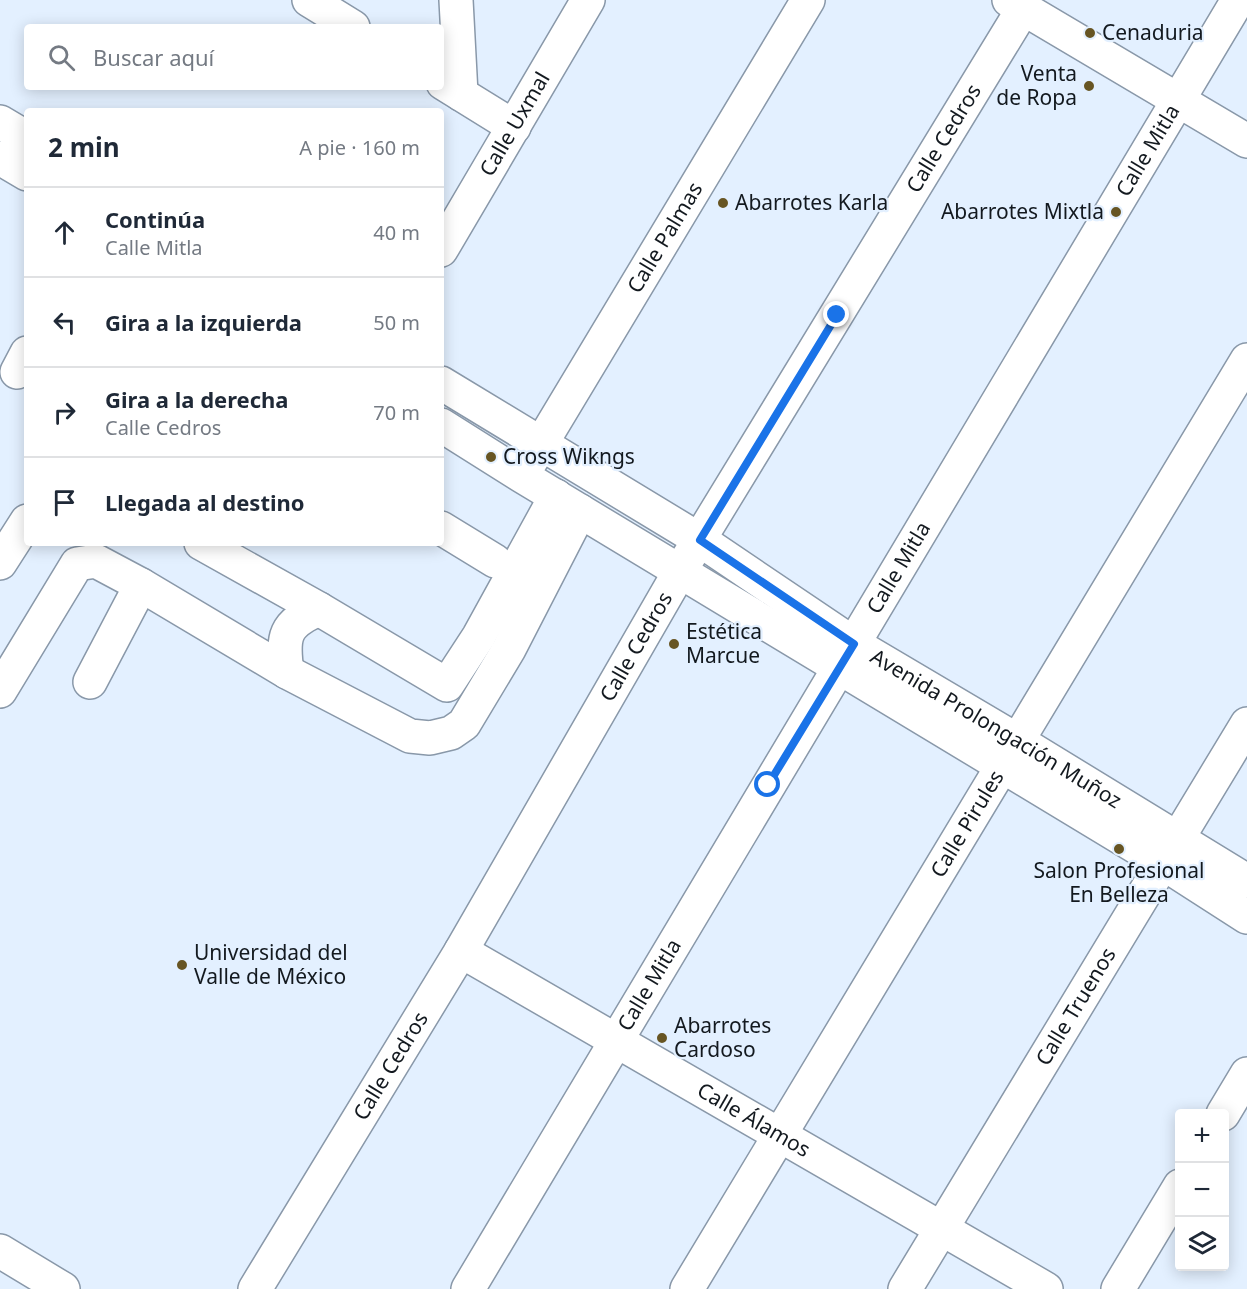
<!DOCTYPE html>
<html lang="es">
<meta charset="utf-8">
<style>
:root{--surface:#fff;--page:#f2f2f3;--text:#1f2937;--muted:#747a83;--line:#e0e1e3}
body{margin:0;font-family:"Noto Sans",sans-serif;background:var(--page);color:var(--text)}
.controls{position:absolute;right:18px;bottom:18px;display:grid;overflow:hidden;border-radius:6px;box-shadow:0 3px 15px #0003}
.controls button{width:54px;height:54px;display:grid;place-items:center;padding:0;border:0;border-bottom:2px solid var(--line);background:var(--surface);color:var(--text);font:30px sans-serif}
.stop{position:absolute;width:18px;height:18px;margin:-14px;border:4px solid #1a73e8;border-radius:50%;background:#fff}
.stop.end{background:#1a73e8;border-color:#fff;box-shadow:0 2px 6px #0008}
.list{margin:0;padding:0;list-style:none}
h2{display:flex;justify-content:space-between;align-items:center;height:78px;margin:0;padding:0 24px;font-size:26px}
h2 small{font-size:20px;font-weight:400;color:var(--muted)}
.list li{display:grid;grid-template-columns:39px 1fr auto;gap:18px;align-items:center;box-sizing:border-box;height:90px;padding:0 24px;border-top:2px solid var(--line)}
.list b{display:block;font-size:22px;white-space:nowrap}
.list p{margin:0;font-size:20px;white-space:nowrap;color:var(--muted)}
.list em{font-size:20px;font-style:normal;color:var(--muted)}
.icon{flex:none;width:33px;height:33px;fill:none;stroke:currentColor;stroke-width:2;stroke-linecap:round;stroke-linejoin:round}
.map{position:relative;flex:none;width:1247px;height:1289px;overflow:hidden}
.search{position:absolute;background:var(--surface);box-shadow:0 3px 15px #0003;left:24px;top:24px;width:420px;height:66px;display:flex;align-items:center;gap:15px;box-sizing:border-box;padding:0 21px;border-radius:6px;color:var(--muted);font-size:22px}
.panel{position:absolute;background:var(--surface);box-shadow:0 3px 15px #0003;left:24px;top:108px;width:420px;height:438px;border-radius:6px}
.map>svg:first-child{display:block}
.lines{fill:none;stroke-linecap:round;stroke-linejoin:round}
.minor-casing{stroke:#8998a9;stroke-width:36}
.minor{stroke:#fff;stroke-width:33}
.route{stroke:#1a73e8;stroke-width:8}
.poi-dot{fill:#675523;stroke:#e3f0ff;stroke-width:2}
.labels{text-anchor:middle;stroke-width:4.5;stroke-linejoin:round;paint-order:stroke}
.poi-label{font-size:21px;fill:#13191f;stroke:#e3f0ff;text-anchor:start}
.street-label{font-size:21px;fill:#13191f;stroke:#e3f0ff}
</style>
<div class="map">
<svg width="1247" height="1289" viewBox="0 0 1247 1289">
<rect width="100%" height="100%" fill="#e3f0ff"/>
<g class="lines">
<g class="minor-casing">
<g id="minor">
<path d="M309,0L353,27"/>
<path d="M456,0L461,94"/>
<path d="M1009,0L1247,141"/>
<path d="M443,83L514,127"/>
<path d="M0,122L27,138"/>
<path d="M0,158L27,174"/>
<path id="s1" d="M441,250L588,0"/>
<path d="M17,372L27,353"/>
<path id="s2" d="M441,383L700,540L854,644L1018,741L1247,881"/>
<path d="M441,425L522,476L1163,863L1247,917"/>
<path id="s3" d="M529,464L808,0"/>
<path d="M441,528L495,561"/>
<path d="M201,543L319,609L447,685L479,636L556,496"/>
<path d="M0,563L27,521"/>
<path d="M287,672C282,636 284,624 319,609"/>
<path d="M90,682L141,585"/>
<path d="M0,691L77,564L96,561L141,585L287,672L410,736L430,738L451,733L464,724L509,649L580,511"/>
<path id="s4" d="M461,951L1046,1289"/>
<path d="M1223,1114L1247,1074"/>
<path d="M0,1251L63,1289"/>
<path id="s5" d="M255,1289L461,951L680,571L1023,9"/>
<path id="s6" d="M468,1289L1238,0"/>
<path id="s7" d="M687,1289L1247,360"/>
<path id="s8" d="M905,1289L1247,724"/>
<path d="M1118,1289L1180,1186"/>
</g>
</g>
<use href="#minor" class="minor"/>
</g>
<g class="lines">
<path class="route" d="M768,785L854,644L700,540L837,315"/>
</g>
<g class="poi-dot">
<circle cx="1090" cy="33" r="6"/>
<circle cx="1089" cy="86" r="6"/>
<circle cx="723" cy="203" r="6"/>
<circle cx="1116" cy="212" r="6"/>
<circle cx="491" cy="457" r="6"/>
<circle cx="674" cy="644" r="6"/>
<circle cx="1119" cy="849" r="6"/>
<circle cx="182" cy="965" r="6"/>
<circle cx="662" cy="1038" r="6"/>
</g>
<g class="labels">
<g class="poi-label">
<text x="1102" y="40">Cenaduria</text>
<text x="1077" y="81" text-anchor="end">Venta<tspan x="1077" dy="24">de Ropa</tspan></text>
<text x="735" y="210">Abarrotes Karla</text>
<text x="1104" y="219" text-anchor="end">Abarrotes Mixtla</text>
<text x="503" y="464">Cross Wikngs</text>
<text x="686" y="639">Estética<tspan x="686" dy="24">Marcue</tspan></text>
<text x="1119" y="878" text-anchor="middle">Salon Profesional<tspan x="1119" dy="24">En Belleza</tspan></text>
<text x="194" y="960">Universidad del<tspan x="194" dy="24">Valle de México</tspan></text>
<text x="674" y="1033">Abarrotes<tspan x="674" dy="24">Cardoso</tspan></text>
</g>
<g class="street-label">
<text dy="7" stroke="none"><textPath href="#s1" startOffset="146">Calle Uxmal</textPath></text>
<text dy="7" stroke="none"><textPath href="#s5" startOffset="1341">Calle Cedros</textPath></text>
<text dy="7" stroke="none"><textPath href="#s6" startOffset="1326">Calle Mitla</textPath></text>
<text dy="7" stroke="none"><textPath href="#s3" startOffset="264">Calle Palmas</textPath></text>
<text dy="7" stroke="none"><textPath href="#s6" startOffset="840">Calle Mitla</textPath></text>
<text dy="7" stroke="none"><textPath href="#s5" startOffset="747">Calle Cedros</textPath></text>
<text dy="7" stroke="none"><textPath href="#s2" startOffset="654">Avenida Prolongación Muñoz</textPath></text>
<text dy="7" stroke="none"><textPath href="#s7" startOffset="543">Calle Pirules</textPath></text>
<text dy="7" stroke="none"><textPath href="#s6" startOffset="354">Calle Mitla</textPath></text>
<text dy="7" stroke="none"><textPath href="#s8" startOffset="330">Calle Truenos</textPath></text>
<text dy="7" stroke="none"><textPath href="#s5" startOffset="261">Calle Cedros</textPath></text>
<text dy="7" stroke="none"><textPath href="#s4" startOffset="338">Calle Álamos</textPath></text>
</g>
</g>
</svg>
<div class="controls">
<button>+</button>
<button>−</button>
<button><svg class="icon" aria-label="layers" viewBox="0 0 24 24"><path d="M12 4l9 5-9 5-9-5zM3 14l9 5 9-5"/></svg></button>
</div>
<div class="stop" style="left:768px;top:785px"></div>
<div class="stop end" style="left:837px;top:315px"></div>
<div class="search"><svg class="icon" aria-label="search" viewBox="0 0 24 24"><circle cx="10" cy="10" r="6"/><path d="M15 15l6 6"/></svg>Buscar aquí</div>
<section class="panel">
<h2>2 min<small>A pie · 160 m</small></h2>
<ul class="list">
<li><svg class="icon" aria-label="ahead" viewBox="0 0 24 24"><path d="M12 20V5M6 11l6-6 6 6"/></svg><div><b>Continúa</b><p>Calle Mitla</p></div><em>40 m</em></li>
<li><svg class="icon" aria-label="left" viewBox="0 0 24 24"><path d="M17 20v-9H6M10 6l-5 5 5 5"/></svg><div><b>Gira a la izquierda</b></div><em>50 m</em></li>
<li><svg class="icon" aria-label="right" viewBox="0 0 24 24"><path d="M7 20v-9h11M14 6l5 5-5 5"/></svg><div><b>Gira a la derecha</b><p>Calle Cedros</p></div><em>70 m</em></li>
<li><svg class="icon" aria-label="arrive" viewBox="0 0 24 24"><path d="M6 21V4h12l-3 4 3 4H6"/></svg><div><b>Llegada al destino</b></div></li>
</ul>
</section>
</div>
